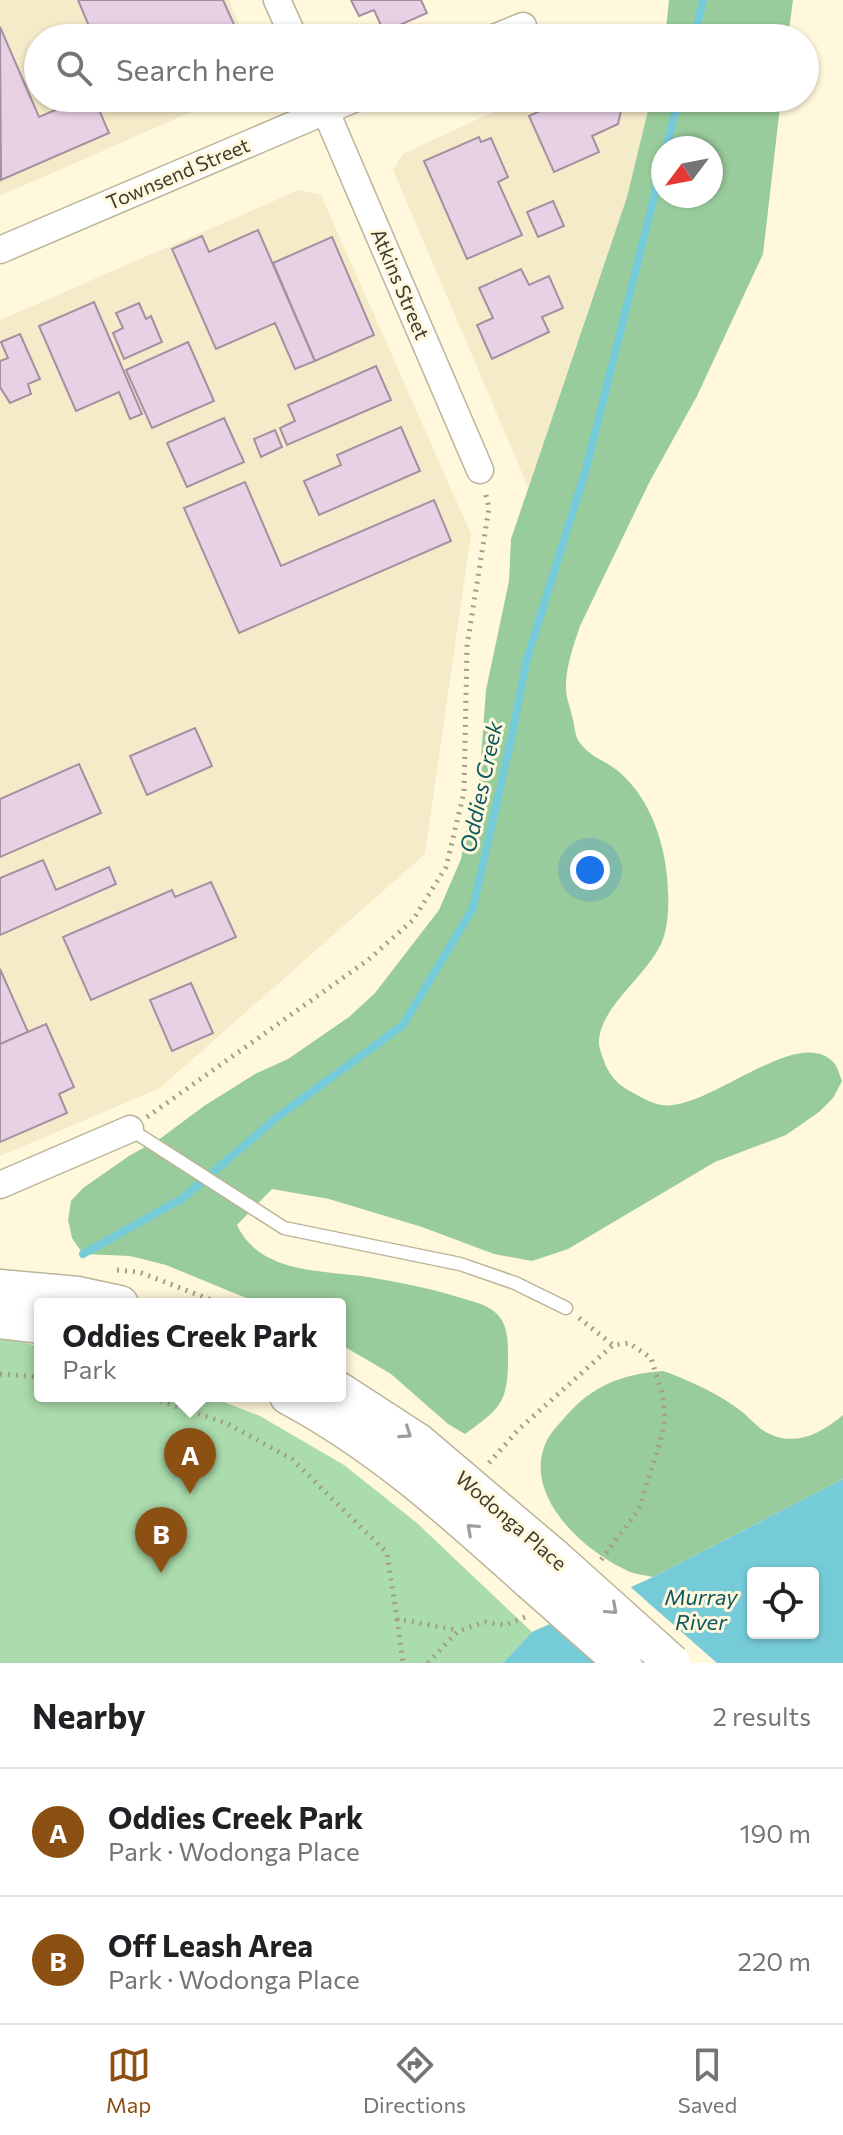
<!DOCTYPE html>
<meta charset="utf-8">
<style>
:root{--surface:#fff;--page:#f2f2f2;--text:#202124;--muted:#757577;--line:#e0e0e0;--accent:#8d5013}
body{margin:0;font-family:Commissioner,sans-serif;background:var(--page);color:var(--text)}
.controls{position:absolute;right:24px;bottom:24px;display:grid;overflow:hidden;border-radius:8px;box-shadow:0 2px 6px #0004}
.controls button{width:72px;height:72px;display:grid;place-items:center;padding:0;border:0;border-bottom:2px solid var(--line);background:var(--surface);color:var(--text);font:40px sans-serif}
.compass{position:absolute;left:651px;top:136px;width:72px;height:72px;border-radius:50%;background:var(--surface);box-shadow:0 2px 6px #0004;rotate:238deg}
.you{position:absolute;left:590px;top:870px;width:28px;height:28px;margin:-20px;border:6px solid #fff;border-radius:50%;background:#1a73e8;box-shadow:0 0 0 12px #1a73e833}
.badge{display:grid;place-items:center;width:52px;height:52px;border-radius:50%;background:var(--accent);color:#fff;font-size:26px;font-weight:700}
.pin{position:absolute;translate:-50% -66px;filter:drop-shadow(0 2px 4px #0008)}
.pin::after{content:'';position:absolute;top:42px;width:28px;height:24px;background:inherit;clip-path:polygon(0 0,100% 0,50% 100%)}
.popup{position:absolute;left:34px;top:1298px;width:312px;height:104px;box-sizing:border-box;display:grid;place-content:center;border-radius:8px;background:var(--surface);filter:drop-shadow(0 2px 6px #0005);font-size:26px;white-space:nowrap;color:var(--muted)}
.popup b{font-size:30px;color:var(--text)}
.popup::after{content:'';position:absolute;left:50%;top:100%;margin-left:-16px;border:16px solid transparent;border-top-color:var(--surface)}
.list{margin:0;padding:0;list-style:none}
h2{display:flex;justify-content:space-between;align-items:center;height:104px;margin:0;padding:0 32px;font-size:34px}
h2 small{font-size:26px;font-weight:400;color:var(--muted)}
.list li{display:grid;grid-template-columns:52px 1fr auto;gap:24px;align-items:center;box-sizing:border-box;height:128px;padding:0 32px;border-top:2px solid var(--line)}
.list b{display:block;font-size:30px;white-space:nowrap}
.list p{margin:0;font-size:26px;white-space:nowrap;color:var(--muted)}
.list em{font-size:26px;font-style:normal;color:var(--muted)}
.icon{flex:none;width:44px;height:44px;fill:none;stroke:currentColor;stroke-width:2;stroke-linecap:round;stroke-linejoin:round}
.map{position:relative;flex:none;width:843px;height:1663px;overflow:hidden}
.search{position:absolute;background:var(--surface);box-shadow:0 2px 6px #0004;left:24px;right:24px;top:24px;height:88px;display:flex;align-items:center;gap:20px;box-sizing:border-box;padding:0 28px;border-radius:44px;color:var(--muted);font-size:30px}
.sheet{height:360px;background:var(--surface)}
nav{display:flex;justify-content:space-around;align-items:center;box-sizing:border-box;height:112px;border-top:2px solid var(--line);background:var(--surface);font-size:22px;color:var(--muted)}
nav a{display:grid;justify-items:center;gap:4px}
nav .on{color:var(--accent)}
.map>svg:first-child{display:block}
.built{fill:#f4ebc9}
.green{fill:#abdcad}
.forest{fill:#99cc9c;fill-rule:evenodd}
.water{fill:#76cbd9;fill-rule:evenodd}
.pier{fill:#fff8dc}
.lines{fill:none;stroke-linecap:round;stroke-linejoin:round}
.stream{stroke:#76cbd9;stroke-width:8}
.building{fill:#e8d1e5;stroke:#a58fa2;stroke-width:2}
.lane-casing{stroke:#bab499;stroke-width:15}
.street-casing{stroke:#bab499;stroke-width:29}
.secondary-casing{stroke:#bab499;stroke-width:39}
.path{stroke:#a29e8a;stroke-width:5;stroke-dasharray:2 6;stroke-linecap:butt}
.lane{stroke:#fff;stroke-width:12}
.street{stroke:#fff;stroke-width:26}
.secondary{stroke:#fff;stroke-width:36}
.secondary-bridge-casing{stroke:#bab499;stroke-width:39;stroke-linecap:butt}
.secondary-bridge{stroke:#fff;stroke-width:36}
.oneway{stroke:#9e9e98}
.labels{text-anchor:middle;stroke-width:6;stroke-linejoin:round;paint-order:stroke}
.street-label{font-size:20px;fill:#3e3c31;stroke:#fff8dc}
.water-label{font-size:22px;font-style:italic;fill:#0d5862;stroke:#fff8dc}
</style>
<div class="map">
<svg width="843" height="1663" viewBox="0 0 843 1663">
<rect width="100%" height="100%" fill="#fff8dc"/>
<g class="built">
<path d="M0,0H229L245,38H38V98H223L0,196Z"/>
<path d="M523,98H651L627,197L528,487L393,170L403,154Z"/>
<path d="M299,190L321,195L471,534L425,854L160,1088L0,1156V320Z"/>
</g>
<path class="green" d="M8,1338L40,1347V1396H208L260,1416L344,1465L417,1523L532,1632L503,1663H0V1339Z"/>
<g class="forest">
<path d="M669,0H793L788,38H665Z"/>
<path d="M651,98H781L763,254L697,396L649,483L580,626C574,644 566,666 566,685C565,696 571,709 573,720C575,728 575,737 580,743C590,757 606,761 618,771C652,799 667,849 668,891C669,905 668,926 663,939C650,974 602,1004 599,1040C598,1047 603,1057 605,1064C610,1075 617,1084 628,1090C637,1095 652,1104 662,1105C708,1112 800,1021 835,1064C838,1069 840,1076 842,1081L833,1098L819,1112L786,1135L715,1162L568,1249L532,1261L494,1254L422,1227L329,1199L272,1189L237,1225C260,1274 322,1270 368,1277C398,1282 429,1288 458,1297C471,1301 487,1304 497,1314C509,1326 508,1345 508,1361C508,1404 498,1410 465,1434L448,1424L391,1374L340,1344V1304H261L166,1265L130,1256L83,1254L72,1238L68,1220L71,1201L83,1188L129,1156L161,1138L204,1106L255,1074L288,1059L349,1017L375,993L439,910L461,859L468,818L479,784L486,690L509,581L511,539L627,197ZM663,148H711V196H663Z"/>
<path d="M663,1371C689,1380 719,1394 741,1411C749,1417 755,1425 764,1431C793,1448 819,1435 843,1415V1479L653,1577C644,1575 632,1574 624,1569C580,1548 521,1493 547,1440C552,1431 560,1423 566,1416C593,1385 623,1374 663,1371Z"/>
</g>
<path class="water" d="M843,1479V1663H503L532,1632L653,1577ZM753,1573H813V1633H753Z"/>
<path class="pier" d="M627,1584L717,1663H594L546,1621Z"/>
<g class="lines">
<g class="stream">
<path d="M694,38L703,0"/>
<path d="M666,148L679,98"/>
<path d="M83,1254L183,1198L276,1118L403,1025L473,908L513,731L526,662L586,469L663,161"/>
</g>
</g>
<g class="building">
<path d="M78,0H223L240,38H94Z"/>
<path d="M351,0H421L427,13L384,32L374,10L359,16Z"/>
<path d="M0,27L39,117L84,98H94L109,133L1,180Z"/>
<path d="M568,98H624L618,124L592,136L599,152L554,172L529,116Z"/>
<path d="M479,137L481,142L491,138L508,177L498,182L522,235L467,259L424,161Z"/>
<path d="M553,201L564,226L538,237L527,212Z"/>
<path d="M258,230L315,361L295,369L275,323L216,349L172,249L202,236L209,252Z"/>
<path d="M332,237L374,335L315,361L273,263Z"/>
<path d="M521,269L529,285L549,276L563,308L542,317L549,332L492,359L477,325L493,318L479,288Z"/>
<path d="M94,302L142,414L130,419L119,392L76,411L39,326Z"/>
<path d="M139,303L146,319L151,316L162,342L124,359L113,333L123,328L116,313Z"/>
<path d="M20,334L40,379L28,384L31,394L10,403L0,387V361L8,358L1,342Z"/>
<path d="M188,342L214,401L152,428L126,370Z"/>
<path d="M376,366L391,400L287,445L280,428L295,421L288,405Z"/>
<path d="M224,418L244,462L187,487L167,443Z"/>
<path d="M401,427L420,471L319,515L304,481L341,465L337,455Z"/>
<path d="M275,430L282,447L261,457L254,439Z"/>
<path d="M245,482L281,566L434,500L451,541L239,633L184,508Z"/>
<path d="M195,728L212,766L147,795L130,756Z"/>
<path d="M79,764L101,813L0,857V799Z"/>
<path d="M43,860L56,890L109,867L116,884L0,935V878Z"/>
<path d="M211,882L236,937L91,1000L63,937L172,890L175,897Z"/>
<path d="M0,969L28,1032L0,1044Z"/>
<path d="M191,983L213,1033L172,1051L150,1000Z"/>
<path d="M46,1024L74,1087L59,1094L67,1113L0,1142V1044Z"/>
</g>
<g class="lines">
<g class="lane-casing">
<path id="lane" d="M130,1129L284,1228L460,1264L515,1283L566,1308"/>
</g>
<g class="street-casing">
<g id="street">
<path d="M277,0L294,38"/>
<path d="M494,38L523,26"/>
<path d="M320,98L480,470"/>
<path d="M0,250L356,98"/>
<path d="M0,1185L130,1129"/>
</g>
</g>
<g class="secondary-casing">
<g id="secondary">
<path d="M0,1288L78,1295L120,1304"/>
<path d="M0,1320L40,1325"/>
<path d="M340,1391L417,1441L554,1557"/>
<path d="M288,1396C380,1445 453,1512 530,1581"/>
</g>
</g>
<g class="path">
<path d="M147,1117L368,960L413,920L446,867L464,792L467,646L489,508L485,491"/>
<path d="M117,1270L139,1272L222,1304"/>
<path d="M579,1318L613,1345"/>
<path d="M0,1374L40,1377"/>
<path d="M145,1396L226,1423L292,1459L387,1553L397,1619L457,1630"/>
<path d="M489,1463L519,1429L613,1345L629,1343L651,1358L662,1393L665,1419L660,1442L639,1509L601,1560"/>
<path d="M397,1619L403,1663"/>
<path d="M428,1663L458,1631L485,1622L505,1625L528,1616"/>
</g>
<use href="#lane" class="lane"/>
<use href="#street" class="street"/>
<use href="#secondary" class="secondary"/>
<g class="secondary-bridge-casing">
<g id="secondary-bridge">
<path d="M554,1557L672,1663"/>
<path d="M530,1581L623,1663"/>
</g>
</g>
<use href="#secondary-bridge" class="secondary-bridge"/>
</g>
<defs><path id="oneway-chevron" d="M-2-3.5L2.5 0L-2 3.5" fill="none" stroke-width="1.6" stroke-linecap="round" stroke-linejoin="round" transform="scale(2)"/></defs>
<g class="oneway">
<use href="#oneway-chevron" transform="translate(406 1433) rotate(34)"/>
<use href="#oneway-chevron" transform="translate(472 1529) rotate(-138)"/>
<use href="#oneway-chevron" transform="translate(612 1609) rotate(42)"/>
</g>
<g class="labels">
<g class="street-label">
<text transform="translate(178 174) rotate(-23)" y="7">Townsend Street</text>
<text transform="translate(400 284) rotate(67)" y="7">Atkins Street</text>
<text transform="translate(511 1521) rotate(41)" y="7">Wodonga Place</text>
</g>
<g class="water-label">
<text transform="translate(481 787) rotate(-78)" y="8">Oddies Creek</text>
<text x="701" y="1605">Murray<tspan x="701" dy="25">River</tspan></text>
</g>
</g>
</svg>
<div class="controls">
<button><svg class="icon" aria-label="locate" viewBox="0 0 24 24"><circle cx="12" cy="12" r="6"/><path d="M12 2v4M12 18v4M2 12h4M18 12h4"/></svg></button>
</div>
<svg class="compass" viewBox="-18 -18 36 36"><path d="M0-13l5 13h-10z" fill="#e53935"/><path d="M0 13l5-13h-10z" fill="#757577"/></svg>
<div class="you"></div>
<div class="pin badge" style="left:190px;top:1494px">A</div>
<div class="popup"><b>Oddies Creek Park</b>Park</div>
<div class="pin badge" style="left:161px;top:1573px">B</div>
<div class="search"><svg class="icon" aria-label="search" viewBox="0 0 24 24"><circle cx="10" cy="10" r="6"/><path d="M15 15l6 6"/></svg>Search here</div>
</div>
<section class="sheet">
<h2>Nearby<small>2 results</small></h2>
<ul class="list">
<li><span class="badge">A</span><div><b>Oddies Creek Park</b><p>Park · Wodonga Place</p></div><em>190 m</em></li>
<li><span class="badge">B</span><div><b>Off Leash Area</b><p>Park · Wodonga Place</p></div><em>220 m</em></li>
</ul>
</section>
<nav>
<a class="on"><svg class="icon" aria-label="map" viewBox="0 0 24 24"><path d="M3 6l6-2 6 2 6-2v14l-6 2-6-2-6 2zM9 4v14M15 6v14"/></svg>Map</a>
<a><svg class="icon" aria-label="directions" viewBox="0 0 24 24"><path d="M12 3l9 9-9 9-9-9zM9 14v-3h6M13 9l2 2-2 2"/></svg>Directions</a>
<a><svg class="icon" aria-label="saved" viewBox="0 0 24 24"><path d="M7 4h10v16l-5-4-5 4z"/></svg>Saved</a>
</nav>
